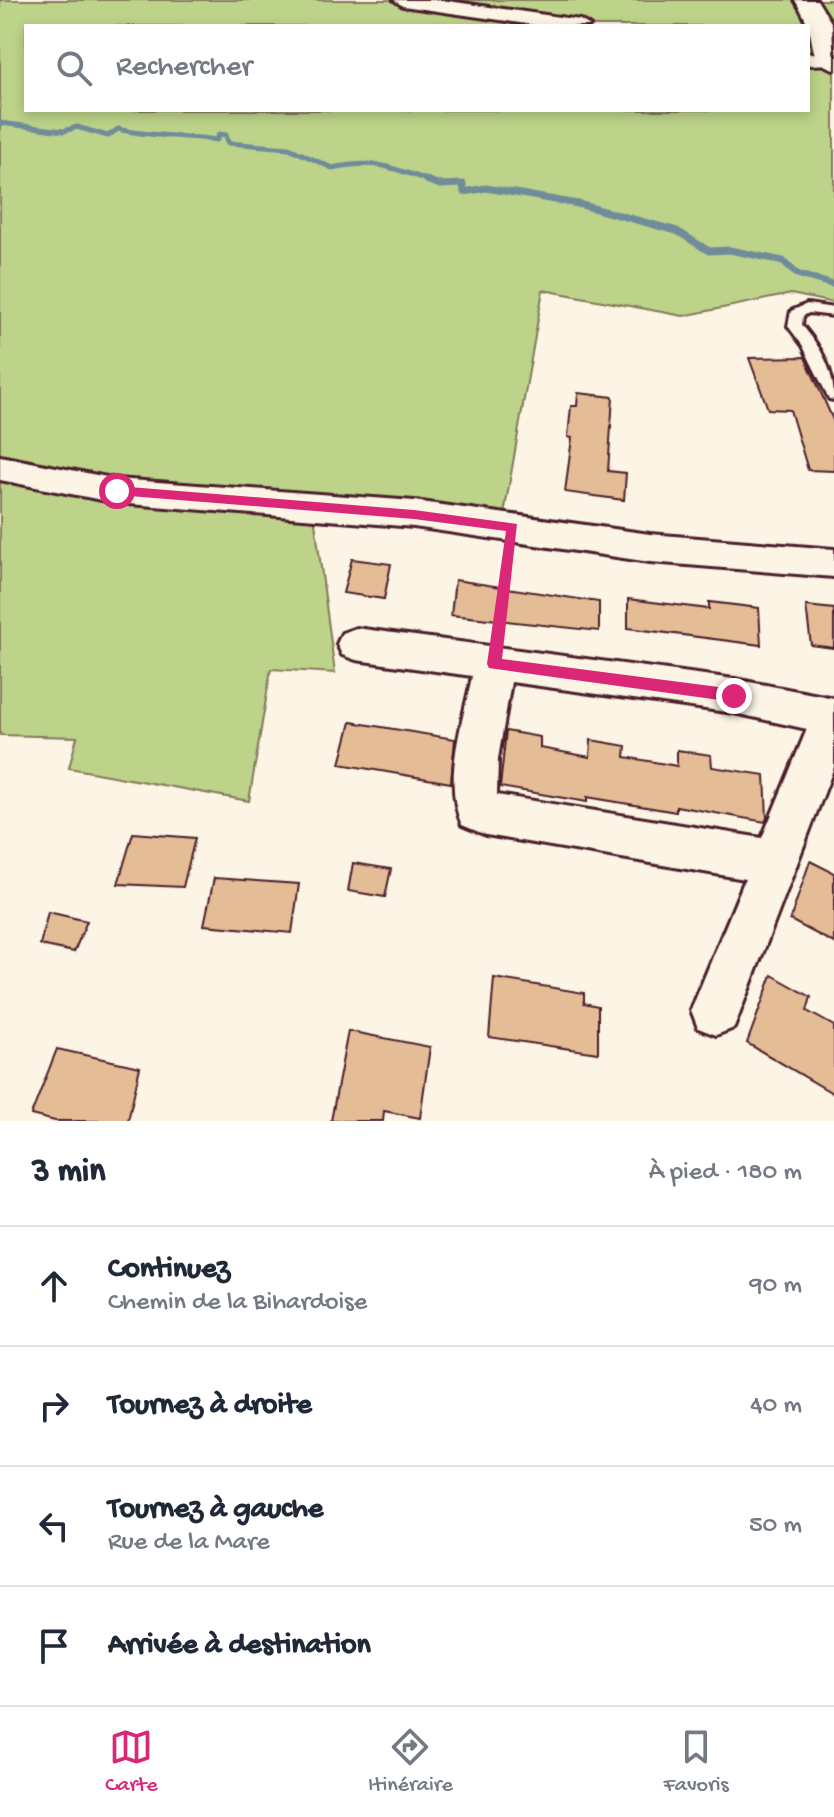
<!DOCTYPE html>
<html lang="fr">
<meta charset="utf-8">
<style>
:root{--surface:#fff;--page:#f6f6f7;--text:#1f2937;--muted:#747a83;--line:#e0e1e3;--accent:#db2777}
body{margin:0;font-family:"Gochi Hand",sans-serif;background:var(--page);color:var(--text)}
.stop{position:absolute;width:24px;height:24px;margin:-18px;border:6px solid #db2777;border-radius:50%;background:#fff}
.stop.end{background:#db2777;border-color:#fff;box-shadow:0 2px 8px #0008}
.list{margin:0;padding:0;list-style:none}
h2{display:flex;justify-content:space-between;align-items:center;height:104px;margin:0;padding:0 32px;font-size:34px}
h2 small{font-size:26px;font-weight:400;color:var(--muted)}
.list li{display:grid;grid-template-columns:52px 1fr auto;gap:24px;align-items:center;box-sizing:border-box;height:120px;padding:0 32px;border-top:2px solid var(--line)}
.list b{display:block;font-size:30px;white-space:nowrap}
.list p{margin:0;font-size:26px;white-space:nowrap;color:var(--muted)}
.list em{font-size:26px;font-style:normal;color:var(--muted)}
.icon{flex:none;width:44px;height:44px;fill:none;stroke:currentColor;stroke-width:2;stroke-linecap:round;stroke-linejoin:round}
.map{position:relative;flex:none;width:834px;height:1121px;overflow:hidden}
.search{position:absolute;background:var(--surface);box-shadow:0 4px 12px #0003;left:24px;right:24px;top:24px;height:88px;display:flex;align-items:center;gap:20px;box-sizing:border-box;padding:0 28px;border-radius:0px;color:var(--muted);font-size:30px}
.sheet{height:584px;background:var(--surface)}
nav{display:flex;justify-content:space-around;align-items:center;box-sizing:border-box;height:112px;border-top:2px solid var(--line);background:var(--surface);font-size:22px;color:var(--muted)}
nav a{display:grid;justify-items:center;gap:4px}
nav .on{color:var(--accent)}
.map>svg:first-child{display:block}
.green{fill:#bcd389;stroke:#83795a;stroke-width:2;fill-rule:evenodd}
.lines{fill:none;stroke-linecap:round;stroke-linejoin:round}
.stream-far1{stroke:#6f8c9b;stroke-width:5}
.stream{stroke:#6f8c9b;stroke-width:7}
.building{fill:#e4bc95;stroke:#4a1f2b;stroke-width:2}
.lane-casing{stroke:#4a1f2b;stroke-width:6}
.street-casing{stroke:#4a1f2b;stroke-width:6}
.secondary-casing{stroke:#4a1f2b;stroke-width:6}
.path{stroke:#4a1f2b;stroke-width:5;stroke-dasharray:8 6;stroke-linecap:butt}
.lane{fill:#fcf5e5;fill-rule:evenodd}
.street{fill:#fcf5e5;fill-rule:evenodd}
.secondary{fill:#fcf5e5;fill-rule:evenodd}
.route{fill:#db2777}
</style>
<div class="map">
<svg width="834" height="1121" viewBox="0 0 834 1121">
<rect width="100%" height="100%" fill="#fcf5e5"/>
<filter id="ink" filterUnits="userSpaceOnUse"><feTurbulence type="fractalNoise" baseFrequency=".0125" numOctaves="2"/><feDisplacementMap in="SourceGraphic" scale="16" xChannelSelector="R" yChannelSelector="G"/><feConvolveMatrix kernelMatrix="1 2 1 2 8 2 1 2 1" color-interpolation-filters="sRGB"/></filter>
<g filter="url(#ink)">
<path class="green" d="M0,0H834V303L791,294L683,316L543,290L502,526L313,507L335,673L271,669L249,801L69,768L77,737L0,735ZM26,26H808V110H26Z"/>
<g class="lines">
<path class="stream-far1" d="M0,123L64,131L77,127L108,136L118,129C150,137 184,135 217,140L219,134L226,135L228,143L289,148L332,168C377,159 391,167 432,182"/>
<path class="stream" d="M426,180L440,185L463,184L464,192L486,188L578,204L677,231L709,251L730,250L783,261L797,274L834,285"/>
</g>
<g class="building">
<path d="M805,357L834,422V471L808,470L790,410L768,409L749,358Z"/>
<path d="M578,393L613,397L608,471L626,473L624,500L565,492L572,438L568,437L571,406H577Z"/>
<path d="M352,559L391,564L384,599L343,593Z"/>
<path d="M455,580L599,602V631L451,615Z"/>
<path d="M628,599L709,609V602L759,608L761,645L628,628Z"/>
<path d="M806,606L834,609V648L811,645Z"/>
<path d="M351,722L455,739L451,783L340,764Z"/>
<path d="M506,731L540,737V748L590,757L591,740L626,746L625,757L677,766V750L711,755L712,767L765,775L767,818L765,822L676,806V812L587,797V802L500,787Z"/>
<path d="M133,833L195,838L183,887L118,884Z"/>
<path d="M810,861L834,873V943L790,920Z"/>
<path d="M353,863L391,869L385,897L348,891Z"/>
<path d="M214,878L299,884L292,933L204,925Z"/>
<path d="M48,912L87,921L74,952L40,945Z"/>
<path d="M772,975L811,997L807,1011L834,1026V1094L747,1043Z"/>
<path d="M494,978L584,993V1003L598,1006V1053L489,1037Z"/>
<path d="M348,1031L430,1047L420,1118L384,1111L383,1121H331Z"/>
<path d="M57,1049L140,1067L128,1121H55L31,1115Z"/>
</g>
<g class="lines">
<g class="lane-casing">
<path id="lane" d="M807,304L834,308V316L809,313L803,316L802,325C822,349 834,370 834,400L829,399L803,346L788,326L791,311Z"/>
</g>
<g class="street-casing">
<g id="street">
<path d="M394,0H441L580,20L590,26H541L403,6Z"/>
<path d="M808,53L834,54V64L808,65Z"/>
<path d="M0,456L117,479L414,501L650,534L834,549V577L650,562L414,527L117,503L0,480Z"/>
<path d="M356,628L734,679L834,698V767L734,1028L716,1035L698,1028L691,1010L745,879L486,835L462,825C442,779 463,723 472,676L356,660L342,655L337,644L342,633ZM511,682L734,713L807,729L762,838L497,795L498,759Z"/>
</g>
</g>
<g class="secondary-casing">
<path id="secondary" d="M795,0H817L832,24L834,69C808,62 815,42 807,23C804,15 799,7 795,0Z"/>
</g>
<path class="path" d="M498,633L509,556"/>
<use href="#lane" class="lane"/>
<use href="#street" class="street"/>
<use href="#secondary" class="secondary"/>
</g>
</g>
<path class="route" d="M117,486L414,510L517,524L502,659L734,689L741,696L734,702L489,668L487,664L506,531L414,519L117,495L111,491Z"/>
</svg>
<div class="stop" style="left:117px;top:491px"></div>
<div class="stop end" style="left:734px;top:696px"></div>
<div class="search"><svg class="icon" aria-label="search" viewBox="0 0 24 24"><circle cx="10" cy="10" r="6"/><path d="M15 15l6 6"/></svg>Rechercher</div>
</div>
<section class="sheet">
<h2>3 min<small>À pied · 180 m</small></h2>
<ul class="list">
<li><svg class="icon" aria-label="ahead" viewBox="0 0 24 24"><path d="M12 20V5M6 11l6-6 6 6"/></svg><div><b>Continuez</b><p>Chemin de la Bihardoise</p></div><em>90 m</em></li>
<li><svg class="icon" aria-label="right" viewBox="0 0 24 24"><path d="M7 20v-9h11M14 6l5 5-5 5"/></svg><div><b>Tournez à droite</b></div><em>40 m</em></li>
<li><svg class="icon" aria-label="left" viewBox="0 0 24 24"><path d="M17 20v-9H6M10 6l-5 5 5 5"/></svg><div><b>Tournez à gauche</b><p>Rue de la Mare</p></div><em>50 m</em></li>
<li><svg class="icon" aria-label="arrive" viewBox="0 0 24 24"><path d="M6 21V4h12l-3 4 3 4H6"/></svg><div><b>Arrivée à destination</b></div></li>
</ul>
</section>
<nav>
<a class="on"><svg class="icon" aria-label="map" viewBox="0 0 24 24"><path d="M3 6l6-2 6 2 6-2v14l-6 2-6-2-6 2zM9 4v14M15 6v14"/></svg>Carte</a>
<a><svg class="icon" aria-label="directions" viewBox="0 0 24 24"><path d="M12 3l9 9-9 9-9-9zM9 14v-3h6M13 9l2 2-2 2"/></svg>Itinéraire</a>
<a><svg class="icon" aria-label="saved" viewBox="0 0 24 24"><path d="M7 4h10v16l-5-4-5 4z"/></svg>Favoris</a>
</nav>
